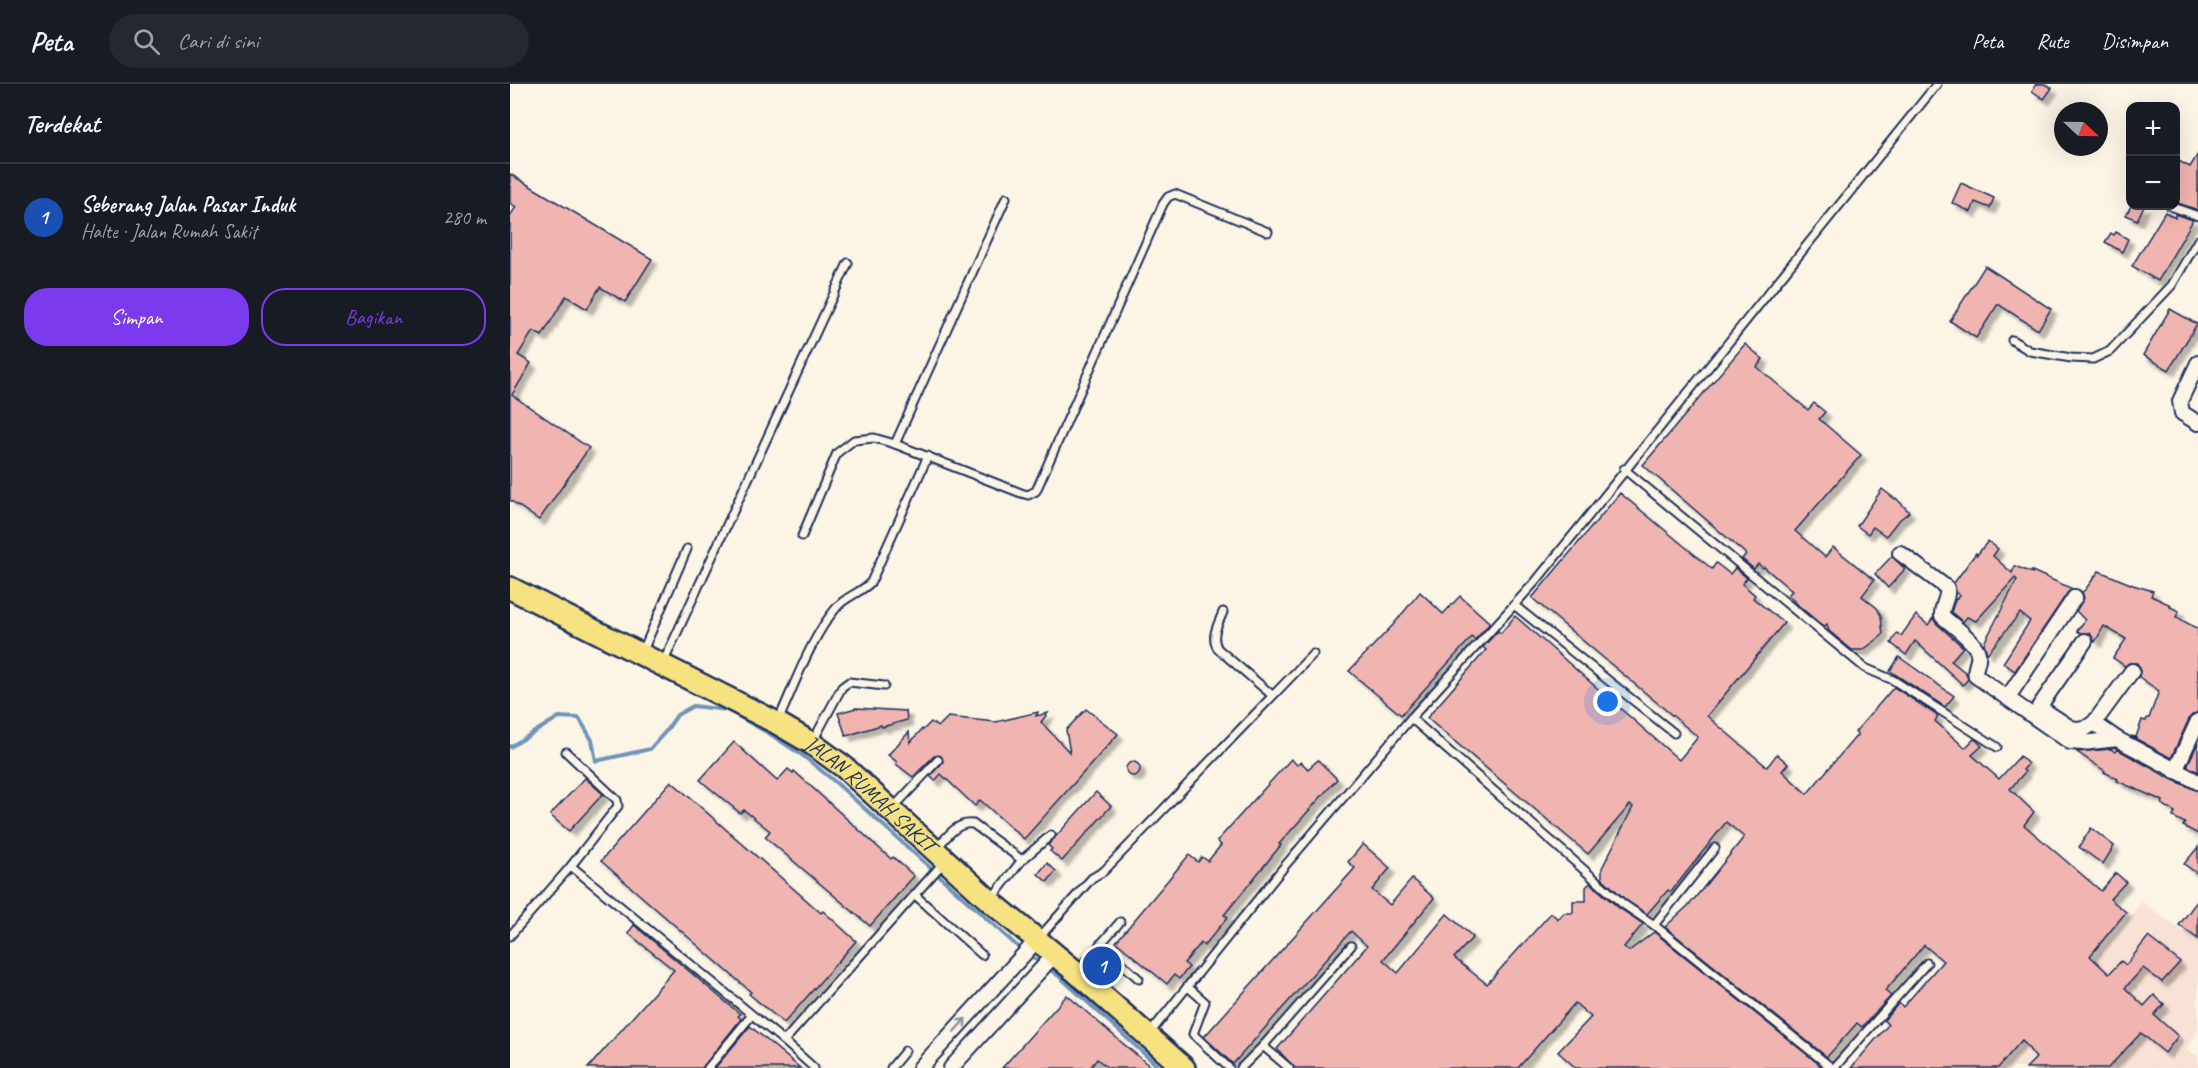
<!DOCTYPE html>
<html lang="id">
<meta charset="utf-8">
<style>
:root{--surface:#171b24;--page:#242831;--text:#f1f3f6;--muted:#9ea1a6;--line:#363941;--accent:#7c3aed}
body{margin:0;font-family:Caveat,sans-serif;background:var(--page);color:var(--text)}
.controls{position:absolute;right:18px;top:18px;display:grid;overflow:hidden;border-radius:12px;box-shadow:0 6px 24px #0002}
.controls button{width:54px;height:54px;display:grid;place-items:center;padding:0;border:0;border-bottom:2px solid var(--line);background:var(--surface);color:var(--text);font:30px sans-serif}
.compass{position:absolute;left:1544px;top:18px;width:54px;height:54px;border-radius:50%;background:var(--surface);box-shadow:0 6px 24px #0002;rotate:112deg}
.you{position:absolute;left:1098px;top:618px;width:21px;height:21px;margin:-15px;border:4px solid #fff;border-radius:50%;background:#1a73e8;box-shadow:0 0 0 9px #1a73e833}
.badge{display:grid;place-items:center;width:39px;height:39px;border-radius:50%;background:var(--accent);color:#fff;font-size:20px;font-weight:700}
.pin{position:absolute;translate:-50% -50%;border:3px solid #fff;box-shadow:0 2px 6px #0006}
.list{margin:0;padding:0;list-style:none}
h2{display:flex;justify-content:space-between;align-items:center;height:78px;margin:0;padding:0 24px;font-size:26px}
h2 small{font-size:20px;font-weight:400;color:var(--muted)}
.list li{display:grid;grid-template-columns:39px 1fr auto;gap:18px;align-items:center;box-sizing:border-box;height:108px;padding:0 24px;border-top:2px solid var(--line)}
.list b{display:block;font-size:22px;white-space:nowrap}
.list p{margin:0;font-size:20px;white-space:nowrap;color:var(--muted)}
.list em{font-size:20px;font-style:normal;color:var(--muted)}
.actions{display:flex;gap:12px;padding:18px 24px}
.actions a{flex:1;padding:14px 0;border:2px solid var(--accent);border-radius:24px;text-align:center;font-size:21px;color:var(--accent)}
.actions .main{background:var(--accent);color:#fff}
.icon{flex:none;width:33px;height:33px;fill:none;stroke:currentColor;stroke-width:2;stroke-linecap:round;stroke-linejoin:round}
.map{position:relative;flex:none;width:1688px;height:984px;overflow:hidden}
header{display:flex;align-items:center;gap:36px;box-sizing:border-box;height:84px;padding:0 30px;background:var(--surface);border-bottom:2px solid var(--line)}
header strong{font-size:28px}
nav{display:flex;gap:33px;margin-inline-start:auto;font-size:21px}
.search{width:420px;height:54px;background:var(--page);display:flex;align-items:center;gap:15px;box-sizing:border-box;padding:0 21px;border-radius:33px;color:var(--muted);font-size:22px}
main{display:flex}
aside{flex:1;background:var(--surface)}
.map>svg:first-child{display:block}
.built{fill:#f8e2d5}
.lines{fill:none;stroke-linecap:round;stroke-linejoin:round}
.stream{stroke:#7194b9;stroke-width:4}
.building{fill:#f0b5b1;stroke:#1b2f5e;stroke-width:1.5;filter:url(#shadow)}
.lane-casing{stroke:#1b2f5e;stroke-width:11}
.street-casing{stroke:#1b2f5e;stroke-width:18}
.primary-casing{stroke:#1b2f5e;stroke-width:26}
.lane{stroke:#fcf5e5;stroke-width:7}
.street{stroke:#fcf5e5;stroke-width:14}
.primary{stroke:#f7e281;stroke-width:21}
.oneway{stroke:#8c92a2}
.labels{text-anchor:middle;stroke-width:6;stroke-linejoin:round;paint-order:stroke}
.street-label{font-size:21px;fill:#1b2f5e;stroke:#fcf5e5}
</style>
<header>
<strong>Peta</strong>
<div class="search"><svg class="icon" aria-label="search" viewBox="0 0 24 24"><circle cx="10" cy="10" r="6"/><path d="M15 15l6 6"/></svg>Cari di sini</div>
<nav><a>Peta</a><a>Rute</a><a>Disimpan</a></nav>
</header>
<main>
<aside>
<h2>Terdekat<small></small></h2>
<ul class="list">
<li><span class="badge" style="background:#1a4fb4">1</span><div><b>Seberang Jalan Pasar Induk</b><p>Halte · Jalan Rumah Sakit</p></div><em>280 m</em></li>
</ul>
<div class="actions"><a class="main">Simpan</a><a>Bagikan</a></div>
</aside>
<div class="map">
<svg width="1688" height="984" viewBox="0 0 1688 984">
<defs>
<filter id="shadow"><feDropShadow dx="5.5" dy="5.5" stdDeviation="1.5" flood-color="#0004"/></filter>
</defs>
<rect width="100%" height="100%" fill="#fcf5e5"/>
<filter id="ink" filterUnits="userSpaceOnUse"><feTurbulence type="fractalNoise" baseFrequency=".0167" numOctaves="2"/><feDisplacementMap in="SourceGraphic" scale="12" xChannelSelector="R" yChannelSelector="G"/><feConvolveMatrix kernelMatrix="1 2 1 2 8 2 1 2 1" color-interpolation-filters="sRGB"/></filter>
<g filter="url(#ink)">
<path class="built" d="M1632,818L1688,858V948L1676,966L1688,972V984H1492Z"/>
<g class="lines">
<path class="stream" d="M0,663L49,633L69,634L82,656L86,677L140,665L156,647L167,631L183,622L217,626L260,650L292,671L323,696L507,862L550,893L650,984"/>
</g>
<g class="building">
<path d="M1526,0H1534L1542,4L1534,15L1522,7Z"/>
<path d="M1688,70V126L1665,118V75L1680,83Z"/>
<path d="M0,90L142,175L115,218L90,203L77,225L56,212L32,252L23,247L8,271L21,279L2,311L79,364L29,436L0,416V132L6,123L0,119Z"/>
<path d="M1451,99L1484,114L1480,124L1465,118L1461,128L1442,119Z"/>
<path d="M1621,122H1634L1627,136L1616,131Z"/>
<path d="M1655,128L1665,134V130L1683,136L1648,197L1622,182Z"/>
<path d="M1606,148L1618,155L1612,168L1595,158L1601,149L1604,151Z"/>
<path d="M1475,182L1541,225L1528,246L1488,220L1466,254L1440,237Z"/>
<path d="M1660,225L1687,240L1659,286L1633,271Z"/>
<path d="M1235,260L1253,275L1247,283L1298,326L1304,319L1315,328L1309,335L1351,371L1285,447L1315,473L1323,463L1364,496L1352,512L1367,524L1371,532L1373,551L1353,566H1342L1319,547L1317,540L1314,543L1289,522L1278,511L1282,507L1254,483L1253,484L1248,480L1244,485L1232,475L1236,470L1133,381Z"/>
<path d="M1372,405L1385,415L1386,414L1399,428L1387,438L1376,452L1363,443L1358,450L1347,442Z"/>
<path d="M1110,409L1202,485L1206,479L1220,490L1225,484L1237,494L1232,500L1245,511L1243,514L1274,539L1197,632L1257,683L1267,670L1278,680L1272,687L1297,710L1348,650L1345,648L1384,603L1428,632L1425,637L1455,664L1464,655L1466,656L1472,662L1462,671L1489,695L1510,672L1518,680L1513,686L1515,688L1500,705L1524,728L1514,741L1591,807L1606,789L1616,798L1600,815L1616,828L1580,872L1599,890L1611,877L1616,881L1638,853L1670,878L1652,898L1633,884L1615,904L1634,922L1644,911L1654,920L1644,931L1668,952L1655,969L1631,949L1598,984H1516L1526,974L1512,956L1488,984H1341L1378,941L1374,936L1389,919L1393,923L1433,877L1414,861L1375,907L1381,912L1352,943L1347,939L1317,973L1155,843L1181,819L1234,753L1216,738L1161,808L1158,806L1137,830L1116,816L1092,794V784L1123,723L1120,721L1078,770L917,634L976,566L973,563L988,547L991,549L1005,532L1169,676L1188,653L1022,514Z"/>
<path d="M1478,457L1488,465L1483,472L1502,489L1505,482L1522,489V487L1563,505L1558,508L1505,587L1493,579L1520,537L1510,529L1477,570L1474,559L1507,496L1505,494L1466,537L1457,533L1453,538L1441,528L1445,516L1450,511L1446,508L1444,499L1466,469L1467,471Z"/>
<path d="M1382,472L1395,485L1378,504L1365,490Z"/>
<path d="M1589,487L1623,501L1643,507L1641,512L1661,521L1660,523L1669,527L1666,533L1688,545V628L1680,633L1661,674L1621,652L1626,653L1632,636L1636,637L1637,634H1639L1649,607L1629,593L1630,584L1627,579H1619L1615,582L1603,574L1616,555L1594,542L1585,558L1580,549H1571L1567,547L1575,536L1566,527L1574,514L1572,508L1575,506Z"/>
<path d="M910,508L933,530L950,512L980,539L965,556L962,553L891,631L839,587L883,541Z"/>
<path d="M1406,531L1418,541L1423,534L1426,539L1453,563L1441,577L1456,589L1458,595L1453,601L1405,557L1396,571L1381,559L1387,549L1391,552Z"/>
<path d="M1389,573L1444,612L1435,623L1380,587Z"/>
<path d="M346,624L396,627L397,636L372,643L371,641L336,652L328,629Z"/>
<path d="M576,625L608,650L514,755L470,716L465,722L431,690L425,697L420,692L433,678L431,672H424L403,693L386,680L387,678L378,671L399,648L400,659L412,645L413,646L421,638L428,643L438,633L486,638L528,628L526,632L538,629L531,638L560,669L556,646Z"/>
<path d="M224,658L267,697L278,685L283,689L284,687L381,775L383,773L404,792L360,842L255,753L260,747L234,726L230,729L190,696Z"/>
<path d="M1688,659V688L1677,682Z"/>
<path d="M1601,665L1605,668L1607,665L1661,695L1688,707V750L1673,742L1675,739L1663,733L1665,728L1652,720L1653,717L1607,697L1608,695L1594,688L1595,687L1567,668Z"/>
<path d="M781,675L787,681L791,678L798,685L808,676L827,695L769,760L771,761L714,831L718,833L694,862L691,859L674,879L679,883L669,895L664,891L657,900L606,858L679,771L688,778L692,773L698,777L711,761L707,757Z"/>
<circle cx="623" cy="685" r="7"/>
<path d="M75,694L93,710L59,747L40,731Z"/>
<path d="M161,697L311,829L313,827L346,857L274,939L239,910L241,908L91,777Z"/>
<path d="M586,708L601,722L552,777L540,767L542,765L538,761Z"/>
<path d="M1581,744L1604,762L1593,780L1569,763Z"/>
<path d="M853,760L880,784L862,806L880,821L902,795L924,814L873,876L888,889L937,830L963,853L944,874L977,900L1041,829L1048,835L1054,829H1063V817H1076V803L1080,799L1109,824L1133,840L1114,863L1119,867L1144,848L1310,981L1308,984H1066L1048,968L1081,933L1065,919L1008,984H785L767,965L857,862L841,847L723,980L694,953L845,784L838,778Z"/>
<path d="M1688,763V790L1674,780Z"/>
<path d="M537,779L546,787L537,798L528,790Z"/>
<path d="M1688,816V855L1669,841Z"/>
<path d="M124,841L230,930L228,932L231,935L192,984H78L164,886L118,849Z"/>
<path d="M557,911L610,957L642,984H598L587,975L580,984H492Z"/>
<path d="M240,942L290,984H205Z"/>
</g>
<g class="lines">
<g class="lane-casing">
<g id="lane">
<path d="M1660,122L1688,132"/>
<path d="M1502,256L1520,267L1561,274L1583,275L1600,267L1662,201L1688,156"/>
<path d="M385,360L496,114"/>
<path d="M1114,385L1355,584L1383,596L1487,663"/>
<path d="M292,452L327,369L344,356L364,354L385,360L511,409L518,411L526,407L653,120L658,113L665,110L758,148"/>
<path d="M1004,521L1164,649"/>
<path d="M713,528C708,541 700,552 708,565L762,611"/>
<path d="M132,569L177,465"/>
<path d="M154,577L338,179"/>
<path d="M901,634L1026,497L1427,0"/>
<path d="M268,637C285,600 301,553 327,523C336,512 351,509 361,498L418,372"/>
<path d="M303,657L332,603L339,598L374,602"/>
<path d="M383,724L428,676"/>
<path d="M426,765C436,754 447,737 463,740L512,776L541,751"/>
<path d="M61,782L274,957L434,778"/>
<path d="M405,811L472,871"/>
<path d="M482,814L512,776"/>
<path d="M1144,841L1205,764"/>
<path d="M0,852L61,782L108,722L107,716L56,668"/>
<path d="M528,855L582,794L594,787L803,570"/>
<path d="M590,860L629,895"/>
<path d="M568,886L610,838"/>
<path d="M678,903L695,918L683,950L719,984"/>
<path d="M640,949L773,784L901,634L1113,820L1144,841L1322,984"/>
<path d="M274,957L304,984"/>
<path d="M753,962L841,862"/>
<path d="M198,984L241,932"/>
<path d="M381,984L395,967"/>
<path d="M731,984L753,962L779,984"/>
<path d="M1324,984L1417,879"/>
</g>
</g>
<g class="street-casing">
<g id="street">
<path d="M1688,279L1670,317L1672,329L1688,339"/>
<path d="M1390,469L1437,504C1439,514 1431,522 1432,532C1441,540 1466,558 1468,569C1470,578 1463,584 1466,592L1560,658L1573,659L1607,655L1688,698"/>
<path d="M1575,557L1529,623L1561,644L1573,646L1584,639"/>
<path d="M1498,613L1565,513"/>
<path d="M1607,655L1584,639L1622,587"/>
<path d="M1665,687L1688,637"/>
<path d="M410,984L527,856"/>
<path d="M441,984L545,870"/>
</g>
</g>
<g class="primary-casing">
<g id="primary">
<path id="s1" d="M0,504L267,639L301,659L334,683L480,817L566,888L674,984"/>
</g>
</g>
<use href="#lane" class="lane"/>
<use href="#street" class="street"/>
<use href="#primary" class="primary"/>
</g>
<defs><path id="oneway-shaft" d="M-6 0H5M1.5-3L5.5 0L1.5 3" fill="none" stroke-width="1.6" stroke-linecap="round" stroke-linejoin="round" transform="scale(1.5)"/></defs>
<use class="oneway" href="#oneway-shaft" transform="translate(450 941) rotate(-48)"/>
</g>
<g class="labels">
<g class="street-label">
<text dy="7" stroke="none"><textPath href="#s1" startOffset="417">JALAN RUMAH SAKIT</textPath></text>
</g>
</g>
</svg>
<div class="controls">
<button>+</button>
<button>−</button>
</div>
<svg class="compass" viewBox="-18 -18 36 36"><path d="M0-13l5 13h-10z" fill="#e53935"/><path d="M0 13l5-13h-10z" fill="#9ea1a6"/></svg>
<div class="you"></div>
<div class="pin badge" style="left:592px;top:882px;background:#1a4fb4">1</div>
</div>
</main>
